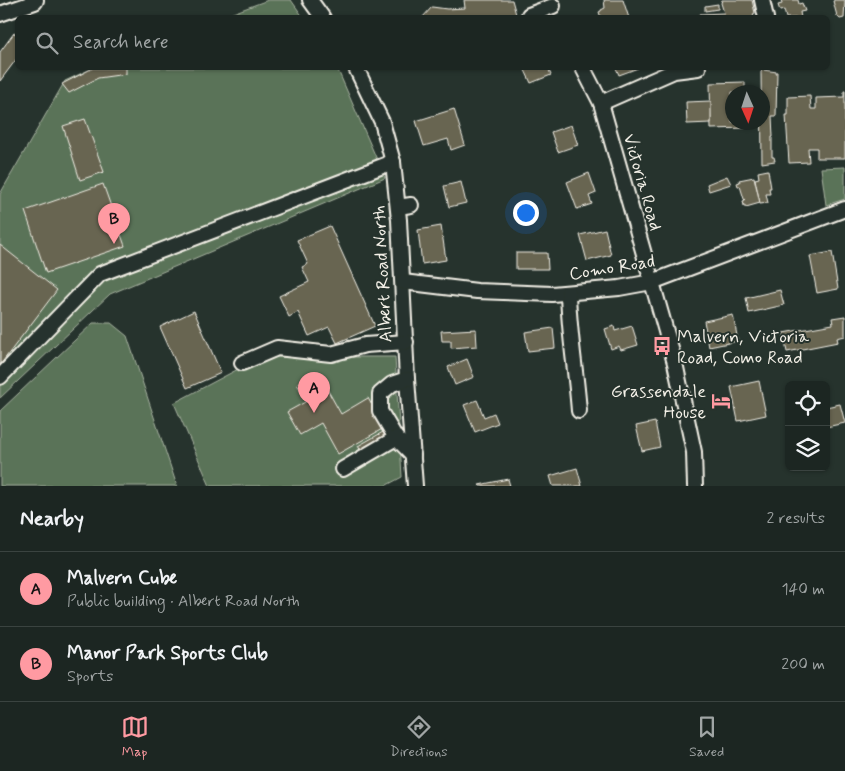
<!DOCTYPE html>
<meta charset="utf-8">
<style>
:root{--surface:#1c2622;--page:#252e2a;--text:#f1f3f6;--muted:#a0a5a5;--line:#3a4340;--accent:#ff9aa2}
body{margin:0;font-family:Mynerve,sans-serif;background:var(--page);color:var(--text)}
.controls{position:absolute;right:15px;bottom:15px;display:grid;overflow:hidden;border-radius:8px;box-shadow:0 1px 4px #0004}
.controls button{width:45px;height:45px;display:grid;place-items:center;padding:0;border:0;border-bottom:1px solid var(--line);background:var(--surface);color:var(--text);font:25px sans-serif}
.compass{position:absolute;left:725px;top:85px;width:45px;height:45px;border-radius:50%;background:var(--surface);box-shadow:0 1px 4px #0004;rotate:177deg}
.you{position:absolute;left:525px;top:212px;width:18px;height:18px;margin:-12px;border:4px solid #fff;border-radius:50%;background:#1a73e8;box-shadow:0 0 0 8px #1a73e833}
.badge{display:grid;place-items:center;width:32px;height:32px;border-radius:50%;background:var(--accent);color:#111;font-size:16px;font-weight:700}
.pin{position:absolute;translate:-50% -41px;filter:drop-shadow(0 1px 2px #0008)}
.pin::after{content:'';position:absolute;top:26px;width:18px;height:15px;background:inherit;clip-path:polygon(0 0,100% 0,50% 100%)}
.list{margin:0;padding:0;list-style:none}
h2{display:flex;justify-content:space-between;align-items:center;height:65px;margin:0;padding:0 20px;font-size:21px}
h2 small{font-size:16px;font-weight:400;color:var(--muted)}
.list li{display:grid;grid-template-columns:32px 1fr auto;gap:15px;align-items:center;box-sizing:border-box;height:75px;padding:0 20px;border-top:1px solid var(--line)}
.list b{display:block;font-size:19px;white-space:nowrap}
.list p{margin:0;font-size:16px;white-space:nowrap;color:var(--muted)}
.list em{font-size:16px;font-style:normal;color:var(--muted)}
.icon{flex:none;width:28px;height:28px;fill:none;stroke:currentColor;stroke-width:2;stroke-linecap:round;stroke-linejoin:round}
.map{position:relative;flex:none;width:845px;height:486px;overflow:hidden}
.search{position:absolute;background:var(--surface);box-shadow:0 1px 4px #0004;left:15px;right:15px;top:15px;height:55px;display:flex;align-items:center;gap:12px;box-sizing:border-box;padding:0 18px;border-radius:8px;color:var(--muted);font-size:19px}
.sheet{height:215px;background:var(--surface)}
nav{display:flex;justify-content:space-around;align-items:center;box-sizing:border-box;height:70px;border-top:1px solid var(--line);background:var(--surface);font-size:14px;color:var(--muted)}
nav a{display:grid;justify-items:center;gap:2px}
nav .on{color:var(--accent)}
.map>svg:first-child{display:block}
.green{fill:#5a7358;stroke:#a7b2a0}
.building{fill:#686551;stroke:#f4f1e8}
.lines{fill:none;stroke-linecap:round;stroke-linejoin:round}
.minor-casing{stroke:#f4f1e8;stroke-width:18}
.minor{stroke:#26332d;stroke-width:14}
.labels{text-anchor:middle;stroke-width:4;stroke-linejoin:round;paint-order:stroke}
.street-label{font-size:18px;fill:#f4f1e8;stroke:#26332d}
.poi-label{font-size:18px;fill:#f4f1e8;stroke:#26332d;text-anchor:start}
</style>
<div class="map">
<svg width="845" height="486" viewBox="0 0 845 486">
<rect width="100%" height="100%" fill="#26332d"/>
<filter id="ink" filterUnits="userSpaceOnUse"><feTurbulence type="fractalNoise" baseFrequency=".02" numOctaves="2"/><feDisplacementMap in="SourceGraphic" scale="10" xChannelSelector="R" yChannelSelector="G"/><feConvolveMatrix kernelMatrix="1 2 1 2 8 2 1 2 1" color-interpolation-filters="sRGB"/></filter>
<g filter="url(#ink)">
<g class="green">
<path d="M268,0H291L303,17H222Z"/>
<path d="M93,68H337L385,178L110,294L0,398V194L65,81Z"/>
<path d="M845,167V199L826,205L821,168Z"/>
<path d="M93,323H111L127,336L177,486H0V411Z"/>
<path d="M261,357H395L402,477L385,486H210L174,403Z"/>
</g>
<g class="building">
<path d="M464,0H512L517,18H422L432,7L447,9L465,8Z"/>
<path d="M604,0H623L629,18H601L599,12L601,11V10L605,8Z"/>
<path d="M722,0H752L755,13L753,14L754,18H700V14L724,13L721,3Z"/>
<path d="M781,0H798L799,4L802,3L805,11L800,12L801,18H786L784,10L780,11L778,5L782,4Z"/>
<path d="M835,0H845L844,18L840,19L837,16L833,1Z"/>
<path d="M718,4V9L705,11V6Z"/>
<path d="M14,33L18,35V57L0,81V52Z"/>
<path d="M93,68H126V74L98,78L69,93L62,84Z"/>
<path d="M524,68H548L551,75L531,83Z"/>
<path d="M616,68H638L619,75Z"/>
<path d="M763,70L777,72L776,116H772L773,137H772V157H774L775,161L762,163L761,72Z"/>
<path d="M745,82V92H732V122H746V128L711,129L710,83Z"/>
<path d="M844,91H845V158H817V148H808L809,162L789,163L786,115H788V97L810,96L811,109H816V98L844,97Z"/>
<path d="M711,101V123L687,124L686,102Z"/>
<path d="M454,109L465,145L451,150L448,139L424,146L416,121Z"/>
<path d="M85,119L104,172L80,180L63,126Z"/>
<path d="M571,125L578,145L558,152L551,132Z"/>
<path d="M768,170L771,188H769L770,194H766L768,203L760,204L755,179L759,178L758,172Z"/>
<path d="M589,173L596,193L589,196L592,204L577,209L567,182Z"/>
<path d="M727,176L731,184L709,191L707,184Z"/>
<path d="M754,177L760,203L746,207V206H744L743,201L745,200L744,199L740,186H738L737,183L740,182L739,180Z"/>
<path d="M461,182L466,203L449,207L444,186Z"/>
<path d="M103,184L125,246L46,273L25,211Z"/>
<path d="M330,226L375,326L337,343L329,327L309,336L298,312L289,317L279,296L309,282L302,267L308,264L297,240Z"/>
<path d="M441,226L446,260L422,264L418,230Z"/>
<path d="M605,229L611,255L587,261L580,235Z"/>
<path d="M0,245L57,290L0,365Z"/>
<path d="M832,252L838,289L817,293L810,256Z"/>
<path d="M516,253H547L548,269H516Z"/>
<path d="M780,290L784,305L749,313L746,298Z"/>
<path d="M194,311L221,373L187,388L160,327Z"/>
<path d="M733,315L738,341L709,347L704,321Z"/>
<path d="M845,316V336L837,338L838,342L787,352L783,333L833,324L832,318Z"/>
<path d="M614,326L615,331L632,326L638,345L621,350L619,346L611,349L605,329Z"/>
<path d="M553,328L555,348L528,351L525,332Z"/>
<path d="M476,329L477,346L451,348V341H442L441,331Z"/>
<path d="M467,359L474,377L455,385L448,367Z"/>
<path d="M318,373L341,414L368,398L384,428L338,454L321,423L300,435L287,412L307,401L297,384Z"/>
<path d="M759,381L766,415L738,421L731,387Z"/>
<path d="M477,400L484,417L494,413L498,423L475,432L464,405Z"/>
<path d="M840,404L845,423L826,427V407Z"/>
<path d="M655,422L660,447L642,451L636,426Z"/>
<path d="M383,432L388,439L363,454L358,446Z"/>
<path d="M577,468L582,486H553L550,476Z"/>
<path d="M508,479L510,486H480L479,485Z"/>
</g>
<g class="lines">
<g class="minor-casing">
<g id="minor">
<path d="M310,0L323,18"/>
<path d="M762,0L766,18"/>
<path d="M0,14L35,2L36,0"/>
<path d="M529,15L553,6"/>
<path d="M356,68L382,122L393,162L399,220L407,379L415,486"/>
<path d="M583,68L601,103L675,363L694,452L695,486"/>
<path d="M601,103L674,71L698,68"/>
<path d="M398,207L411,205"/>
<path d="M403,282L477,291L552,294L619,288L652,282L845,209"/>
<path d="M568,293C569,333 576,371 579,411"/>
<path d="M242,363L277,348L331,354L365,345L406,342"/>
<path d="M0,377L100,274L393,162"/>
<path d="M396,438L380,411V394L392,384L407,379"/>
<path d="M343,469L396,438L413,455"/>
</g>
</g>
<use href="#minor" class="minor"/>
</g>
</g>
<defs>
<g id="bus-bare" transform="scale(1.5)"><path d="M-5-6H5V4H4V6H2V4H-2V6H-4V4H-5ZM-3.5-4V0h7V-4ZM-3.5 1.2v1.5H-2V1.2ZM2 1.2v1.5H3.5V1.2Z" fill="#ff9aa2" stroke="#26332d" stroke-width="2.5" paint-order="stroke"/></g>
<g id="hotel-bare" transform="scale(1.5)"><path d="M-6-4.5h1.5V1H6V5H4.5V3h-9V5H-6ZM-4 0a1.8 1.8 0 1 1 3.6 0ZM.5 0V-2.5h3Q6-2.5 6 0Z" fill="#ff9aa2" stroke="#26332d" stroke-width="2.5" paint-order="stroke"/></g>
</defs>
<g fill-rule="evenodd">
<use href="#bus-bare" x="662" y="346"/>
<use href="#hotel-bare" x="721" y="401"/>
</g>
<g class="labels">
<g class="street-label">
<text transform="translate(643 182) rotate(74)" y="6">Victoria Road</text>
<text transform="translate(612 267) rotate(-9)" y="6">Como Road</text>
<text transform="translate(382 274) rotate(-93)" y="6">Albert Road North</text>
</g>
<g class="poi-label">
<text x="677" y="342">Malvern, Victoria<tspan x="677" dy="21">Road, Como Road</tspan></text>
<text x="706" y="397" text-anchor="end">Grassendale<tspan x="706" dy="21">House</tspan></text>
</g>
</g>
</svg>
<div class="controls">
<button><svg class="icon" aria-label="locate" viewBox="0 0 24 24"><circle cx="12" cy="12" r="6"/><path d="M12 2v4M12 18v4M2 12h4M18 12h4"/></svg></button>
<button><svg class="icon" aria-label="layers" viewBox="0 0 24 24"><path d="M12 4l9 5-9 5-9-5zM3 14l9 5 9-5"/></svg></button>
</div>
<svg class="compass" viewBox="-18 -18 36 36"><path d="M0-13l5 13h-10z" fill="#e53935"/><path d="M0 13l5-13h-10z" fill="#a0a5a5"/></svg>
<div class="you"></div>
<div class="pin badge" style="left:314px;top:413px">A</div>
<div class="pin badge" style="left:114px;top:244px">B</div>
<div class="search"><svg class="icon" aria-label="search" viewBox="0 0 24 24"><circle cx="10" cy="10" r="6"/><path d="M15 15l6 6"/></svg>Search here</div>
</div>
<section class="sheet">
<h2>Nearby<small>2 results</small></h2>
<ul class="list">
<li><span class="badge">A</span><div><b>Malvern Cube</b><p>Public building · Albert Road North</p></div><em>140 m</em></li>
<li><span class="badge">B</span><div><b>Manor Park Sports Club</b><p>Sports</p></div><em>200 m</em></li>
</ul>
</section>
<nav>
<a class="on"><svg class="icon" aria-label="map" viewBox="0 0 24 24"><path d="M3 6l6-2 6 2 6-2v14l-6 2-6-2-6 2zM9 4v14M15 6v14"/></svg>Map</a>
<a><svg class="icon" aria-label="directions" viewBox="0 0 24 24"><path d="M12 3l9 9-9 9-9-9zM9 14v-3h6M13 9l2 2-2 2"/></svg>Directions</a>
<a><svg class="icon" aria-label="saved" viewBox="0 0 24 24"><path d="M7 4h10v16l-5-4-5 4z"/></svg>Saved</a>
</nav>
